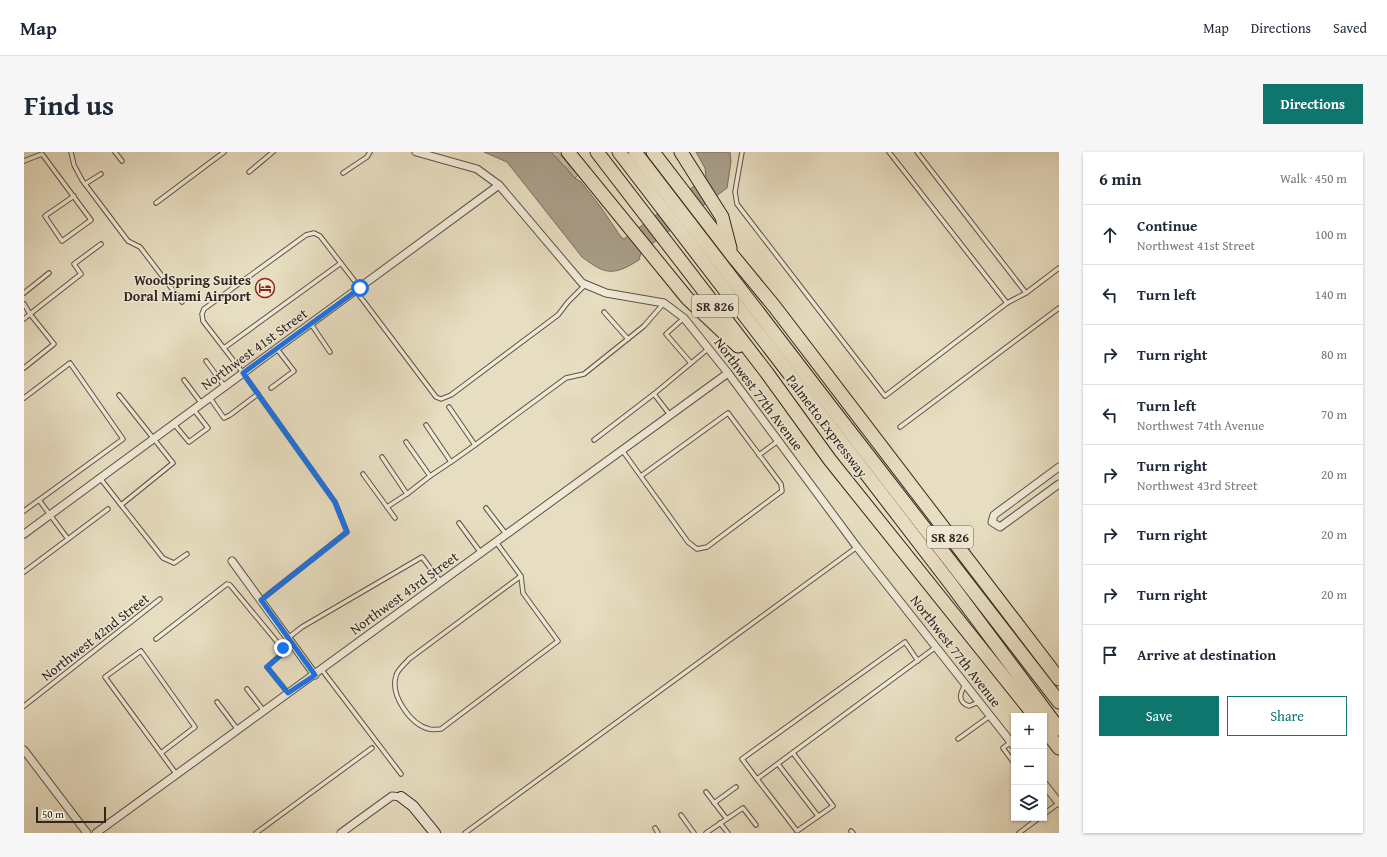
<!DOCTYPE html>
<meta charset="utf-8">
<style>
:root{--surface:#fff;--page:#f6f6f7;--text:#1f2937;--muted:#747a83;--line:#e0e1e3;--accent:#0f766e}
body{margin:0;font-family:"Gentium Book Plus",serif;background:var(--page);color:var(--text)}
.controls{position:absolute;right:12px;bottom:12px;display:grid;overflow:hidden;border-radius:0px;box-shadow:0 1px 3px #0004}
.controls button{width:36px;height:36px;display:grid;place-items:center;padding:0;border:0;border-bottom:1px solid var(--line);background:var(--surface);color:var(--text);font:20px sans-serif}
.scale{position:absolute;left:12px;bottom:10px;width:70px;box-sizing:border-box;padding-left:4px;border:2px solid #31251f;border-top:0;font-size:11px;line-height:14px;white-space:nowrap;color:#31251f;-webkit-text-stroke:3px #efe9d6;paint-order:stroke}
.stop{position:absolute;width:12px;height:12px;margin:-9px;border:3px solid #1a73e8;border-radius:50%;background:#fff}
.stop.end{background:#1a73e8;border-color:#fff;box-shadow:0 1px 4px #0008}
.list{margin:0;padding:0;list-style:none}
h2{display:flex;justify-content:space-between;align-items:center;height:52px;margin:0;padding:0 16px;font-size:17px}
h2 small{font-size:13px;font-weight:400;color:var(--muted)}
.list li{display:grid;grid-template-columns:26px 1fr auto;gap:12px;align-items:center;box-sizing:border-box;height:60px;padding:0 16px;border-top:1px solid var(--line)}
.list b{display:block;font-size:15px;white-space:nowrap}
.list p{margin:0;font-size:13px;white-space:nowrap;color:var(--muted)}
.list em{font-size:13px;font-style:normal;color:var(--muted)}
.actions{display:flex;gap:8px;padding:12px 16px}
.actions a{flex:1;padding:9px 0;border:1px solid var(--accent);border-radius:0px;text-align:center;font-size:14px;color:var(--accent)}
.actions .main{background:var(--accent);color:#fff}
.icon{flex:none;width:22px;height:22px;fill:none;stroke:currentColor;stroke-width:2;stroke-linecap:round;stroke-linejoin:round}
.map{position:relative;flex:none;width:1035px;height:681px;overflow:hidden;border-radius:0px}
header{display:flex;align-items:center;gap:24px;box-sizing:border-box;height:56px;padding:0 20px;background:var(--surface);border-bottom:1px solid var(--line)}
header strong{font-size:19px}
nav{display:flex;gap:22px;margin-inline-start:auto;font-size:14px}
.intro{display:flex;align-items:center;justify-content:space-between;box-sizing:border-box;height:96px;padding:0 24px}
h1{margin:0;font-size:28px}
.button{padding:10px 18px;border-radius:0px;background:var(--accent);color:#fff;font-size:14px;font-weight:700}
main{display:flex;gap:24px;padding:0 24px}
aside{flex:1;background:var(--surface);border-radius:0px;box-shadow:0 1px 3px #0004}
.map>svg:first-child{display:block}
.grass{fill:url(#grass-tufts);stroke:#7c7262}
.water{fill:#a99e89;stroke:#796e5f}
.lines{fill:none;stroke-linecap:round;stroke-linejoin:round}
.lane-casing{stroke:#5e5347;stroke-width:5.5}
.street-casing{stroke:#5e5347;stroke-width:9}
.secondary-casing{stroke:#31251f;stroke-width:12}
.highway-casing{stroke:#31251f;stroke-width:15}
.lane{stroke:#efe9d6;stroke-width:3.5}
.street{stroke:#efe9d6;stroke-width:7}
.secondary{stroke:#efe9d6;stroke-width:10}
.highway{stroke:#e7ddc0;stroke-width:13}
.route{stroke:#1a73e8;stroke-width:5}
.labels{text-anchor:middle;stroke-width:3;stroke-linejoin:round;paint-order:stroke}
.shield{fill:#efe9d6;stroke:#6a6056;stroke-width:1}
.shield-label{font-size:13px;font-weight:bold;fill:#31251f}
.poi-label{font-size:14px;font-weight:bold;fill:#31251f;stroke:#efe9d6;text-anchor:end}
.street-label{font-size:14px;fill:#31251f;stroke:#efe9d6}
</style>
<header>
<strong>Map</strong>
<nav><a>Map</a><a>Directions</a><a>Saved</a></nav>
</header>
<div class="intro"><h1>Find us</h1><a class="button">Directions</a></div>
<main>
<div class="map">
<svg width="1035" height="681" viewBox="0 0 1035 681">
<defs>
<pattern id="grass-tufts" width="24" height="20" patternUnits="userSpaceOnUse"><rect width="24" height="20" fill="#c8bea5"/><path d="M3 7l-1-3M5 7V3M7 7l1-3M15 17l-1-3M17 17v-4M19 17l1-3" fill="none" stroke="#aca38e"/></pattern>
</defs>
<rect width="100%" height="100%" fill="#e7ddc0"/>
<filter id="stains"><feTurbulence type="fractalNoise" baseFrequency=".005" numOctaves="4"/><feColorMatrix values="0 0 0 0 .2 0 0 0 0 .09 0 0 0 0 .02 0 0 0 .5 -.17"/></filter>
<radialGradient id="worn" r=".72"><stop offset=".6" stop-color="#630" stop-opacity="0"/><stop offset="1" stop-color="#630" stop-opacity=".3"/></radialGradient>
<path class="grass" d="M527,0H534L554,23L551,26Z"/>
<path class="water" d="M460,0H527L551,26L557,30L576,54L597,85L600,87L682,25L681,16L672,0H706L707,10L703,36L617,100L615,108C589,124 582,123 558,105L483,10Z"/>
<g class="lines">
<g class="lane-casing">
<g id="lane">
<path d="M47,0L50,13L58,28L104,89L116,95L158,150"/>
<path d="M91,0L98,9"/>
<path d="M718,0L711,40L713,52L861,244L983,151L1002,141L1035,116"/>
<path d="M865,0L983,151"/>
<path d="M893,0L1002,141"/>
<path d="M0,9L18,2L67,68L38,89L21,64L50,44"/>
<path d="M225,20L249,0"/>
<path d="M319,21L343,5L346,0"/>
<path d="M61,32L77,22"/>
<path d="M132,51L200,0"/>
<path d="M332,139L412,245L417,247L427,243L534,163L544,150L562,132"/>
<path d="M0,141L25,121"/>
<path d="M0,152L6,162L0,167"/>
<path d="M580,160L604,187"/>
<path d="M660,166L642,182L667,211"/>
<path d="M287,172L306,200"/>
<path d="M200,196L317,111"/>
<path d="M182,209L201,235"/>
<path d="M0,216L30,192L6,162L57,122L50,112L77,92"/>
<path d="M160,228L178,252"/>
<path d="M247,236L270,219L253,197"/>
<path d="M630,242L684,197"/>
<path d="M0,246L46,211L99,287L0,359"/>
<path d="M186,246L200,266L206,263L234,242"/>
<path d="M425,255L451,293L542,226L560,222L620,174L640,151"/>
<path d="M150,272L165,290L184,276L170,258"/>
<path d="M402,273L427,310L451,293"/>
<path d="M876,275L1035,156"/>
<path d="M570,288L630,242L646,263"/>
<path d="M382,290L406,324L427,310"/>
<path d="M598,298L664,390L673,397L683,395L758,339L757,332L704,261L617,324"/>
<path d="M735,303L754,289"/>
<path d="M358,305L383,342L406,324"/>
<path d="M339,322L363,355L383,342"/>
<path d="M76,326L97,353L149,311L95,243"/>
<path d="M15,348L44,387"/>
<path d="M97,353L139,406L150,411L163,402"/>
<path d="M363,355L371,366"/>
<path d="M462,356L482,382"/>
<path d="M435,371L457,401"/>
<path d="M472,390L497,424L499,441L534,489L417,577C414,577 408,578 405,577C386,572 366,543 372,524C373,518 381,512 385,507L497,424"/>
<path d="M0,420L84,357"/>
<path d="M237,448L323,380L311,350L219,221L179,169L178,162L180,157L282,83L290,81L296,84L336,136"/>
<path d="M264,486L278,475L398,405L417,430"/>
<path d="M132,487L203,432L206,433L259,497V501L243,515L264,541"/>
<path d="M894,509L881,490L718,607L733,627L912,495"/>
<path d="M298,518L377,622"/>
<path d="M941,533C936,541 933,550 945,554L955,550"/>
<path d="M223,537L240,559"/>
<path d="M193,550L214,578"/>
<path d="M0,554L136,447"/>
<path d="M934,587L966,564"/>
<path d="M987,590L979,596L990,611"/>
<path d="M137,601L171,575L117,499L81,525L153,623"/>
<path d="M754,612L794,664"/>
<path d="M733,627L773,679L809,654L769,601"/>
<path d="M682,640L702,666"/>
<path d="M690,651L712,635"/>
<path d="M1020,662L1035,651"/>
<path d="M657,663L670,681"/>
<path d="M696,671L704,681"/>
<path d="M631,676L634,681"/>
<path d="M827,679L829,681"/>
<path d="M232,681L348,596"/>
<path d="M441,681L833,395"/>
<path d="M682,681L719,656L732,673"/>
<path d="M995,681L1015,666"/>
</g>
</g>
<g class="street-casing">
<g id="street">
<path d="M392,0L453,17L475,33L558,131L582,141L640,151L660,166L704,221L833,395L990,594"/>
<path d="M1035,315L970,363L968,370L976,375L1035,332"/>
<path d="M0,382L475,33"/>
<path d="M208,409L291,523"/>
<path d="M0,598L63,681"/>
<path d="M1020,632L1035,651"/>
<path d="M72,681L704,221"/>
<path d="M317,681L368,644L377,645"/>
</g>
</g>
<g class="secondary-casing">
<path id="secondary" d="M377,645L389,654L411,681"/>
</g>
<g class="highway-casing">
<g id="highway">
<path d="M544,0L663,146L714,194"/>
<path d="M573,0L743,221L806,308L1011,564"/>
<path d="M595,0L926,431L1035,577"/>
<path d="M611,0C751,184 894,367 1035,550"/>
<path d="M629,0L708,103L750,154L1035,527"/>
<path d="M657,0L698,65L706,96"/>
<path d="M1020,576L1035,596"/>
</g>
</g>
<use href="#lane" class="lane"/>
<use href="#street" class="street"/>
<use href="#secondary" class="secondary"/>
<use href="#highway" class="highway"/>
</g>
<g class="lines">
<path class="route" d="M259,496V501L243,515L264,541L291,523L237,448L323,380L311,350L219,221L336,136"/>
</g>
<defs>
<g id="hotel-ring" transform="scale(1)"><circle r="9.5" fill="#efe9d6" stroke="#8f2418" stroke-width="1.5"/><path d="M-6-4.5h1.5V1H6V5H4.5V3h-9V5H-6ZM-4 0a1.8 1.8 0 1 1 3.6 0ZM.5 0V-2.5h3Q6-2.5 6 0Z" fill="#8f2418"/></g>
</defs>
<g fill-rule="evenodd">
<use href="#hotel-ring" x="241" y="136"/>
</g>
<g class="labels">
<g class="shield">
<rect x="668" y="143" width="46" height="22" rx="3"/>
<rect x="903" y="374" width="46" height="22" rx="3"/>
</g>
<g class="shield-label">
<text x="691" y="159">SR 826</text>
<text x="926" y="390">SR 826</text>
</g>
<g class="poi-label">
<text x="227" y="133">WoodSpring Suites<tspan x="227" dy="16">Doral Miami Airport</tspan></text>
</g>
<g class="street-label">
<text transform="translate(230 197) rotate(-36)" y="5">Northwest 41st Street</text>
<text transform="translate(735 242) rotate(53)" y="5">Northwest 77th Avenue</text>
<text transform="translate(803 274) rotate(53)" y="5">Palmetto Expressway</text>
<text transform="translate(380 441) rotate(-36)" y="5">Northwest 43rd Street</text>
<text transform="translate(71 485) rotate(-38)" y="5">Northwest 42nd Street</text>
<text transform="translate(932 499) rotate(52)" y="5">Northwest 77th Avenue</text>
</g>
</g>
<rect width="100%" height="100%" filter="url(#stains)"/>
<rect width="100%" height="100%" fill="url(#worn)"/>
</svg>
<div class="controls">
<button>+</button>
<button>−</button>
<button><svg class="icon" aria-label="layers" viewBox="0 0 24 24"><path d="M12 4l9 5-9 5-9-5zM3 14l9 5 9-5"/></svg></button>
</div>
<div class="scale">50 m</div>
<div class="stop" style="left:336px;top:136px"></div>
<div class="stop end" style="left:259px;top:496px"></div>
</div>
<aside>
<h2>6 min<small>Walk · 450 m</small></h2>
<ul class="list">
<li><svg class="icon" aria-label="ahead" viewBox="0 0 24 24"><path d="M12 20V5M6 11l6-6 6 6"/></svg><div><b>Continue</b><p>Northwest 41st Street</p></div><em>100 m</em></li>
<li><svg class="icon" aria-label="left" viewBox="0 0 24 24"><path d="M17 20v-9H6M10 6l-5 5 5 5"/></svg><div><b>Turn left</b></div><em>140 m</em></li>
<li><svg class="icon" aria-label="right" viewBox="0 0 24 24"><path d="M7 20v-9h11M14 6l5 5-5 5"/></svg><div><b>Turn right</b></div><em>80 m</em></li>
<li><svg class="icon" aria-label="left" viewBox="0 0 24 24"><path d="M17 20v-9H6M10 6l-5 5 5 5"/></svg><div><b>Turn left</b><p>Northwest 74th Avenue</p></div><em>70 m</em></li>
<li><svg class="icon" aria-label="right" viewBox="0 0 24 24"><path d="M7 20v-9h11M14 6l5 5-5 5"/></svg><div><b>Turn right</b><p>Northwest 43rd Street</p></div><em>20 m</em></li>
<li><svg class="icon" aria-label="right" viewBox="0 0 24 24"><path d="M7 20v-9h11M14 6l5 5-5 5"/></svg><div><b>Turn right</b></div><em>20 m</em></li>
<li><svg class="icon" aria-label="right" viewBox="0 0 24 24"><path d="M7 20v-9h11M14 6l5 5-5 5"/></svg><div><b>Turn right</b></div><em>20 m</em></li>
<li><svg class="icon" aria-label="arrive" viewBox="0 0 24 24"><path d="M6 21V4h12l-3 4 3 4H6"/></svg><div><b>Arrive at destination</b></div></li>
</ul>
<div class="actions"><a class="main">Save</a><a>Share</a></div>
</aside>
</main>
